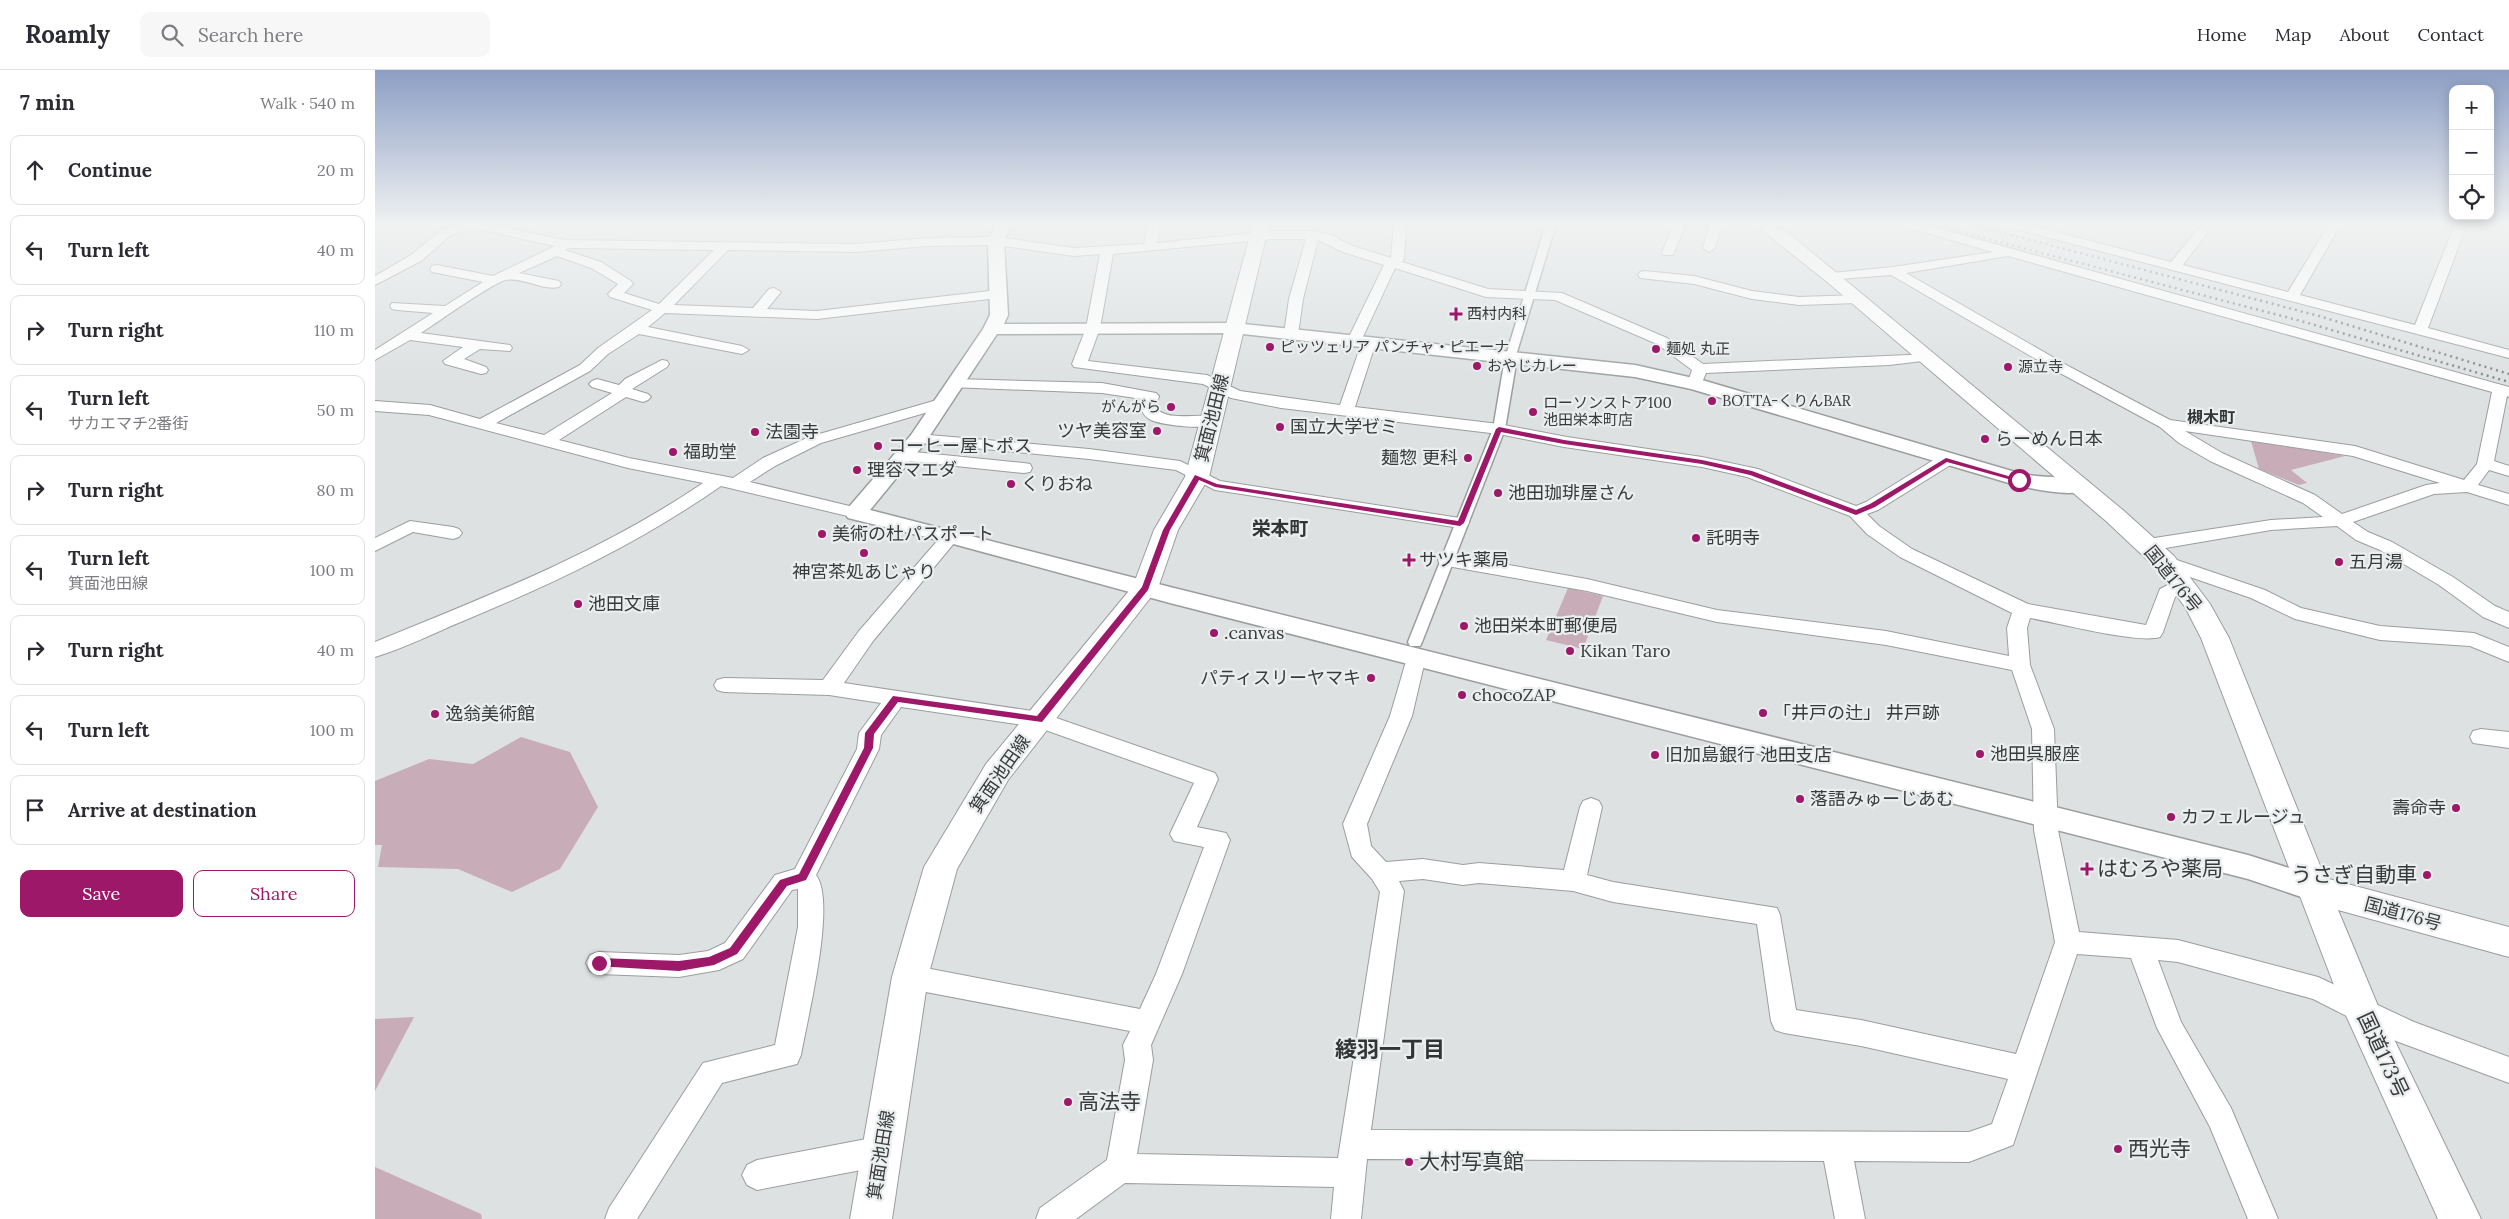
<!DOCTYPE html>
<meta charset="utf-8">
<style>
:root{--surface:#fff;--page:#f7f7f7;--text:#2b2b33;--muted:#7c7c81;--line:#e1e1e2;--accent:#9d1868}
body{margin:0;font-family:Lora,"Noto Sans JP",serif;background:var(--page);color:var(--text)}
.controls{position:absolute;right:15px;top:15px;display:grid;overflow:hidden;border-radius:10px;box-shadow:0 2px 12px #0003}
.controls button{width:45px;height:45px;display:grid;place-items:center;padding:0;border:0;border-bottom:1px solid var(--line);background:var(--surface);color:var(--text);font:25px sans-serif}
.stop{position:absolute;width:15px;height:15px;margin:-11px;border:4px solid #9d1868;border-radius:50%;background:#fff}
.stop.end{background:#9d1868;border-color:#fff;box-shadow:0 1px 5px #0008}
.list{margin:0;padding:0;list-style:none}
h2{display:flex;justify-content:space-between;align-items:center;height:65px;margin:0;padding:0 20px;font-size:21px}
h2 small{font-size:16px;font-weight:400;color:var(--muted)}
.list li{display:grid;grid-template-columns:32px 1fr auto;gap:15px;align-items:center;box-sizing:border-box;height:70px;margin:0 10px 10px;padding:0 10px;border:1px solid var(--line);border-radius:10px}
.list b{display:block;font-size:19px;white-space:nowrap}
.list p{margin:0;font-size:16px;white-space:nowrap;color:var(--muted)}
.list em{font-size:16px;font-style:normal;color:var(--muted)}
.actions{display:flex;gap:10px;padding:15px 20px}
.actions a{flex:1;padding:11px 0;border:1px solid var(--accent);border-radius:10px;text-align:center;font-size:18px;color:var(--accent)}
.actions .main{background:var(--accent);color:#fff}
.icon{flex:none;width:28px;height:28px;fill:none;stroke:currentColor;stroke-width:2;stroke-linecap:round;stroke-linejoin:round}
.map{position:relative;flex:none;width:2134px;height:1149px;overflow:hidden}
header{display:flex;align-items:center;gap:30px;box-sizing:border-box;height:70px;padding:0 25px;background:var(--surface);border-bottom:1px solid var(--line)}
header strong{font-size:24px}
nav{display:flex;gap:28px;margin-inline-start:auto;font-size:18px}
.search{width:350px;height:45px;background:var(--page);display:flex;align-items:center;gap:12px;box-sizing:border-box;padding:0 18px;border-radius:10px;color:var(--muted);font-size:19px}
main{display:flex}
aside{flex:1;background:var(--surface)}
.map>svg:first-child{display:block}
.green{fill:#c8acb8}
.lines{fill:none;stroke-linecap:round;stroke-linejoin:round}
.pedestrian-casing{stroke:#9a9e9e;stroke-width:3}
.minor-casing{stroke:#9a9e9e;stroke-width:2}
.tertiary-casing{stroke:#9a9e9e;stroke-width:3}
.primary-casing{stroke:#9a9e9e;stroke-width:2}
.trunk-casing{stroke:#9a9e9e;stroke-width:2}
.pedestrian{fill:#fff;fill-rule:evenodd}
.minor{fill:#fff;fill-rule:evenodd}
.tertiary{fill:#fff;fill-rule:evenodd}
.primary{fill:#fff;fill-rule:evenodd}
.trunk{fill:#fff;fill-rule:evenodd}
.rail{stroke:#848687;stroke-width:2.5;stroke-dasharray:2 4;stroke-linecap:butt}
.route{fill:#9d1868}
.poi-dot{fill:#9d1868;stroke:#eaeeef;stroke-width:2}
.labels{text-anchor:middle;stroke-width:4.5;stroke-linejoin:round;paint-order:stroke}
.far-poi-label{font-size:15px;fill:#393a3b;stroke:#eaeeef;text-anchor:start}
.far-neighbourhood-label{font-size:16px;font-weight:bold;fill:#323535;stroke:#eaeeef}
.street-label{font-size:18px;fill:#393a3b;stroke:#eaeeef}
.poi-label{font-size:18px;fill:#393a3b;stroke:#eaeeef;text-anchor:start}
.neighbourhood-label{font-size:19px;font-weight:bold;fill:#323535;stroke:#eaeeef}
.near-poi-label{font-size:21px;fill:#393a3b;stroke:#eaeeef;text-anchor:start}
.near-street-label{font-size:21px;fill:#393a3b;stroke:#eaeeef}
.near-neighbourhood-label{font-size:22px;font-weight:bold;fill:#323535;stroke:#eaeeef}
</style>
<header>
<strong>Roamly</strong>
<div class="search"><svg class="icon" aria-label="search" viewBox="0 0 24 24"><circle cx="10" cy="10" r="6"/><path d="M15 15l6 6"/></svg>Search here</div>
<nav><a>Home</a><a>Map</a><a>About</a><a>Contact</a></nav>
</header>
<main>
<aside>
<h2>7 min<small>Walk · 540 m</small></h2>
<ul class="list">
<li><svg class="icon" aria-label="ahead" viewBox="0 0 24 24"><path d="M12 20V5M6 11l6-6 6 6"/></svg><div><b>Continue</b></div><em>20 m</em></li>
<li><svg class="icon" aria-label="left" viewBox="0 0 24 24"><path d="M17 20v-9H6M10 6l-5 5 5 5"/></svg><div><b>Turn left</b></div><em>40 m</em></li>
<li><svg class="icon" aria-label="right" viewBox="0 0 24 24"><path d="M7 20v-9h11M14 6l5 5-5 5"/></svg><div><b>Turn right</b></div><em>110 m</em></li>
<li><svg class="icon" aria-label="left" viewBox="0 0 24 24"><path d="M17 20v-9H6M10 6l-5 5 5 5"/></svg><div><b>Turn left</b><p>サカエマチ2番街</p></div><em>50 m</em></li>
<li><svg class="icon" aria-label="right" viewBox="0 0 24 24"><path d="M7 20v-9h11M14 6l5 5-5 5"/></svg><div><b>Turn right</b></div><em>80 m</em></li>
<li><svg class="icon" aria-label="left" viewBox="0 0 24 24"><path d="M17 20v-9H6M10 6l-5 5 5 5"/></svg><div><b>Turn left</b><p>箕面池田線</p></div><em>100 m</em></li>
<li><svg class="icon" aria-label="right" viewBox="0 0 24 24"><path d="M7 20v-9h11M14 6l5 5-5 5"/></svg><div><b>Turn right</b></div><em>40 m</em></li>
<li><svg class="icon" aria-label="left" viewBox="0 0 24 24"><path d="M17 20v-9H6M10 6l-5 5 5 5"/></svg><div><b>Turn left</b></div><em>100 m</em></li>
<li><svg class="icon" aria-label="arrive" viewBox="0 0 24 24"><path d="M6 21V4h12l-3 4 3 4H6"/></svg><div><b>Arrive at destination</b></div></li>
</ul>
<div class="actions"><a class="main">Save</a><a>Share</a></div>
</aside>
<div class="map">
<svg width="2134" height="1149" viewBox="0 0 2134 1149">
<rect width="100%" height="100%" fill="#dde1e2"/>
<g class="green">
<path d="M1876,371L1970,386L1916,400L1932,413L1924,415L1884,399Z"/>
<path d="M1193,518L1228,526L1208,579L1171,570Z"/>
<path d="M146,667L195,682L223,737L185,799L137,822L83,799L3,797L7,775H0V711L54,689L98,694Z"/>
<path d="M39,947L0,1021V949Z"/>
<path d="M0,1097L106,1144L107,1149H0Z"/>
</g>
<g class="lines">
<g class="pedestrian-casing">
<g id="pedestrian">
<path d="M1171,154H1181L1142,282L1141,284H1133L1132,282Z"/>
<path d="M1135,291L1141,294L1130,359L1047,572L1045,576H1035L1033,572L1118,359L1129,294Z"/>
</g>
</g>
<g class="minor-casing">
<g id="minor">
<path d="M85,154H114L190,170L481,174L552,168L621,167L699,178L769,174L773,154H785L782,173L896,161H938L956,165L978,176L1016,188L1019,154H1031L1029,189L1027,192L1113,219L1187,223L1292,268L1328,294L1556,284L1558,287L1556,290L1514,295L1331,303L1326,315L1321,317L1313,312L1317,300L1282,274L1180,230L1111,227L1020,198L986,271L979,275L972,271L1009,195L968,182L943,170L928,229L923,264L916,268L909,264L914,229L931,169H896L738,184L725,258L713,291L832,305L865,321L965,335L987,272L994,268L1001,272L980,337L1124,354L1192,367L1327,387L1383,399L1481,436L1491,432L1565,386H1577L1579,390L1577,394L1503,440L1492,444L1504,456L1537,479L1653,534L1771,555L1785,519L1800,511L1807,509L1814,511L1816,515L1814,519L1800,527L1788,562L1785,567C1761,574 1684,553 1655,548L1652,558L1655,595L1679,659L1683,760L1704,862L1803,870L1943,907L2039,952L2134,987V1013L2021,971L1938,929L1803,892L1783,890L1806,952L1856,1038L1903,1149H1873L1835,1057L1782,958L1756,888L1702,884L1638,1075L1594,1092L1479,1091L1490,1149H1460L1449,1091L992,1089L986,1149H956L959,1117L750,1113L701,1149H661L665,1138L732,1090L750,990L748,975L755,961L535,919L526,915L522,907L526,899L535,895L765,939L781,904L829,777L799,771L795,764L819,713L662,657L526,637L506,665L504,679L441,805C462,832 432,950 426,985L422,994L347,1013L262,1149H230L234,1138L328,993L400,975L423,857V819L417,820L368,889L344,900L304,907L224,904L215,901L211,893L215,885L224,882L304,885L333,881L350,873L400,805L420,799L482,679L484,663L506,633L454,625L349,622L342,620L339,615L342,610L349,608L448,610L484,561L570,462H582L585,466L498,571L469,613L664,642L840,703L843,709L822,757L851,763L855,770L807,904L776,975L778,990L762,1084L963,1088L1005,822L997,809L977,787L968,754L1015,646L1034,581L1041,579L1048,581L1051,586L1037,646L992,754L996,776L1011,792L1048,789L1088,795L1104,793L1189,800L1205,737L1208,731L1216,728L1224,731L1227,737L1212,805L1238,812L1402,838L1405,845L1421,940L1486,950L1641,984L1680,872L1659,760L1657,659L1637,600L1511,575L1342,552L1212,521L1072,496L1065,494L1063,490L1065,486L1072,484L1212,509L1342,540L1511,561L1634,586L1632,558L1637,543L1525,487L1492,464L1475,446L1372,407L1327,397L1189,377L1124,364L906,338L856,328L828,314L699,297L697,294L711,258L725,184L699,186L621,175L552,176L481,182L353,180L299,235L378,238L394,219L399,218L406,222L392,239L442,241L623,220L630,224L623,228L442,249L290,243L273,257L367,276L374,280L367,284L264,264L233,284L215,301L121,353L169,365L237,323L217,317L214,314L217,311L222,309L244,315L250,309L287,290L292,291L294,294L292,297L257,319L273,324L276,327L273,330L268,332L251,327L184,370L254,388L358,408L388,388L434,367L562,330H574L576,333L574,336L446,373L400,396L375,412L487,439L490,443L487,447L481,448L346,416C264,473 180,513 88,551C59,563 30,578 0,587V572C115,525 225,483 328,413L253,398L54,345L0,341V331L55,335L105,349L205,295L223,278L277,240L235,227L233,224L243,214L216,198L182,186L144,203L184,211L186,214L184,217C168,221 148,207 131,210C119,212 60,254 46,263L135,275L137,278L135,281L105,279L89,289L111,297L113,300L111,303L106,304L70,294L68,291L88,277L35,270L0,290V280L58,243L22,240L17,239L15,236L17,233L70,236L108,212L57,202L55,199L57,196L62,195L118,206L180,176L98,158L76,165L46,191L0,215V206L36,185L68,159ZM193,178L339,180L284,234L249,223L258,214L256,211L226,192L190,180ZM1048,809L1088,815L1104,813L1198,821L1238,832L1382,854L1396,951L1400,960L1409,963L1486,976L1633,1009L1617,1054L1594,1062L996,1060L1029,821L1024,811Z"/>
<path d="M1299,154H1311L1298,185H1288L1287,182Z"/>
<path d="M1335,154H1347L1340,178L1334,182L1328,178Z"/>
<path d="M1528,154H1548L2134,317V327L2132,326L2119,391L2134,396V406L2114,400L2103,415L2134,424V435L2092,422L2059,424L1978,452L1993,462L2017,472L2078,507L2120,536L2134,542V558L2108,547L2064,515L2005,480L1981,470L1962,456L1896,460L1773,481L1767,479L1764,475L1767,471L1773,469L1896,450L1948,447L1928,433L1835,391L1804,373L1785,357L1685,303L1516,205L1452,210L1450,207L1452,204L1457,203L1518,197L1618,182L1530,157ZM1633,186L2117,322L2102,394L2089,410L1980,376L1795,350L1695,297L1531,203ZM1810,361L1978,386L2065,413L2051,415L1967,444L1940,425L1847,383Z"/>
<path d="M1631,154H1651L1796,192L1823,159L1827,158L1833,162L1808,195L1913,222L1954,154H1966L1925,225L2040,255L2080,154H2092L2053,258L2134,280V288L1633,157Z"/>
<path d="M1270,201L1319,206L1377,221L1424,227L1483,225L1490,229L1483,233L1424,235L1377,229L1319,214L1265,208L1263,205L1265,202Z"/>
<path d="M580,309L727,313L781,323L784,326L781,338C795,355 836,338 845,351C838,362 787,355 776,350C770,347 768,343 765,338L767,329L727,323L575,317L572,314Z"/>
<path d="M543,364L714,379L805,391L845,411L1085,448L1091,449L1094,453L1091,457L1085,458L840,420L801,400L714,389L537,372L535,369L537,366Z"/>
<path d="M529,381L649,393L655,394L657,398L655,402L649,403L523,390L521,386L523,382Z"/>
<path d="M35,451L78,457L84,459L87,463L84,467L78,469L38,462L0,481V468Z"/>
<path d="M1790,486L1890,520L1926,538L2005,556L2099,563L2134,577V592L2095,576L2005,570L1920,549L1876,528L1783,496L1781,492L1783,488Z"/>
<path d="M2106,659L2134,662V678L2098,673L2095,667L2098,661Z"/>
<path d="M507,1066L517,1071L522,1081L517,1091L507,1096L382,1120L372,1115L367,1105L372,1095L382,1090Z"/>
</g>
</g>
<g class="tertiary-casing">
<path id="tertiary" d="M621,154H637L629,171L633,245L629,254L859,253L1260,295L1327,310L1647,404C1668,408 1691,406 1712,411L1715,416L1712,421C1690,426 1666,420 1644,416L1316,319L1260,307L859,263L622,264L550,373L495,440L795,517L1873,785L1949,809L1953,818L1949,827L1938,831L1873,809L795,533L571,472L473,448L470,443L473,438L536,365L608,259L615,245L613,171Z"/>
</g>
<g class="primary-casing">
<path id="primary" d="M878,154H894L834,407L803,460L783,518L633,710L582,799L553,907L517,1149H475L517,907L549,797L611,694L758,516L779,460L810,407Z"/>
</g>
<g class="trunk-casing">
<path id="trunk" d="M1379,154H1398L1417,166L1749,441L1799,486L1835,534L1854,568L1950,808L2134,857V887L1963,840L2003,936L2106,1149H2063L1969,941L1826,568L1810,537L1781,498L1731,451L1451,211Z"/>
</g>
<use href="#pedestrian" class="pedestrian"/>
<use href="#minor" class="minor"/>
<use href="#tertiary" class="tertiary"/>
<use href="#primary" class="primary"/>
<use href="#trunk" class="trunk"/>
<g class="rail">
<path d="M1556,154L1926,251L2134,312"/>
<path d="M1595,154L1944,246L2134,304"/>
</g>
</g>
<linearGradient id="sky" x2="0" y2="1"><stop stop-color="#8c9ec4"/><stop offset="0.49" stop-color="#f0f2f2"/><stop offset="1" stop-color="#f0f2f2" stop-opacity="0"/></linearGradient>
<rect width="2134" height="315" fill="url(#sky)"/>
<path class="route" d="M1124,357L1189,370L1327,390L1377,401L1481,440L1495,434L1571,388L1647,410L1644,412L1572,392L1500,437L1481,445L1375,405L1327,394L1189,374L1126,362L1089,453L1085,456L840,417L824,410L795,460L773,520L667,652L523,632L499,664L498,678L431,810L412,816L362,884L339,895L304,901L221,896V890L224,888L304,891L334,887L355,878L405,810L424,804L489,678L490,663L518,626L662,646L767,517L788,460L820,405L842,414L1083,451L1121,359Z"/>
<g class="poi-dot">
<path d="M1078.5 236.5h5v5h5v5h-5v5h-5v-5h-5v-5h5z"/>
<circle cx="895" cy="277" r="5"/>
<circle cx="1281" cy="279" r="5"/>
<circle cx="1102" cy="296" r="5"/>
<circle cx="1633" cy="297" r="5"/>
<circle cx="1337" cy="331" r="5"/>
<circle cx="796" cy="337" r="5"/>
<circle cx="1158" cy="342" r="5"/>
<circle cx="905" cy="357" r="5"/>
<circle cx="782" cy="361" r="5"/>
<circle cx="380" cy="362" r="5"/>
<circle cx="1610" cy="369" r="5"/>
<circle cx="503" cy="376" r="5"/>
<circle cx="298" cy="382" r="5"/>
<circle cx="1093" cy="388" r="5"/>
<circle cx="482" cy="400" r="5"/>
<circle cx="636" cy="414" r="5"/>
<circle cx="1123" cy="423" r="5"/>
<circle cx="447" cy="464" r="5"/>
<circle cx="1321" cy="468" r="5"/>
<circle cx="489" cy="483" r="5"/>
<path d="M1031.5 482.5h5v5h5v5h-5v5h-5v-5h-5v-5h5z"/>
<circle cx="1964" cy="492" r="5"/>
<circle cx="203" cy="534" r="5"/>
<circle cx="1089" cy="556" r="5"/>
<circle cx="839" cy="563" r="5"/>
<circle cx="1195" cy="581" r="5"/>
<circle cx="996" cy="608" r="5"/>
<circle cx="1087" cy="625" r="5"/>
<circle cx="1388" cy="643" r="5"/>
<circle cx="60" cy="644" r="5"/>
<circle cx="1605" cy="684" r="5"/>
<circle cx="1280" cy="685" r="5"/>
<circle cx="1425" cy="729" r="5"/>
<circle cx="2081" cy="738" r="5"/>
<circle cx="1796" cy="747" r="5"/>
<path d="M1709.5 791.5h5v5h5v5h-5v5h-5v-5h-5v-5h5z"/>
<circle cx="2052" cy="805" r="5"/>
<circle cx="693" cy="1032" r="5"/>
<circle cx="1743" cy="1079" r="5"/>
<circle cx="1034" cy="1092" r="5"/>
</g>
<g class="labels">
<g class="far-poi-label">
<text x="1092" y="249">西村内科</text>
<text x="905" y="282">ピッツェリア パンチャ・ピエーナ</text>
<text x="1291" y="284">麺処 丸正</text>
<text x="1112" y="301">おやじカレー</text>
<text x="1643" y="302">源立寺</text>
<text x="1347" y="336">BOTTA-くりんBAR</text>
<text x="1168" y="338">ローソンストア100<tspan x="1168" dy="17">池田栄本町店</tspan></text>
<text x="786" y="342" text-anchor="end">がんがら</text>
</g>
<g class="far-neighbourhood-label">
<text x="1836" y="353">槻木町</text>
</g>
<g class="street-label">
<text transform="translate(837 348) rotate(-76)" y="6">箕面池田線</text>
<text transform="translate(1798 509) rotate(51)" y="6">国道176号</text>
<text transform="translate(625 704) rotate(-55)" y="6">箕面池田線</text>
<text transform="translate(2028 844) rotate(15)" y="6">国道176号</text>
<text transform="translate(506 1085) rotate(-81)" y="6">箕面池田線</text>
</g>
<g class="poi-label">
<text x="915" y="363">国立大学ゼミ</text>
<text x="772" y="367" text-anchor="end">ツヤ美容室</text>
<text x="390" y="368">法園寺</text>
<text x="1620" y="375">らーめん日本</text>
<text x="513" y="382">コーヒー屋トポス</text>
<text x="308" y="388">福助堂</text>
<text x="1083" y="394" text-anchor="end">麺惣 更科</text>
<text x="492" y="406">理容マエダ</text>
<text x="646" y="420">くりおね</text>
<text x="1133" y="429">池田珈琲屋さん</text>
<text x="457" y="470">美術の杜パスポート</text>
<text x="1331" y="474">託明寺</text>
<text x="1044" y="496">サツキ薬局</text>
<text x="1974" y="498">五月湯</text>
<text x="489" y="508" text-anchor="middle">神宮茶処あじゃり</text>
<text x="213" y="540">池田文庫</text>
<text x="1099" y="562">池田栄本町郵便局</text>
<text x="849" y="569">.canvas</text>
<text x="1205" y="587">Kikan Taro</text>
<text x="986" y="614" text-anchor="end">パティスリーヤマキ</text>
<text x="1097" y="631">chocoZAP</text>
<text x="1398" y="649">「井戸の辻」 井戸跡</text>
<text x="70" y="650">逸翁美術館</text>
<text x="1615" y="690">池田呉服座</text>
<text x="1290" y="691">旧加島銀行 池田支店</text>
<text x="1435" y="735">落語みゅーじあむ</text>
<text x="2071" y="744" text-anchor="end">壽命寺</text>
<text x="1806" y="753">カフェルージュ</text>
</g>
<g class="neighbourhood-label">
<text x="905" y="465">栄本町</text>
</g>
<g class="near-poi-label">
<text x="1722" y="806">はむろや薬局</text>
<text x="2042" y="812" text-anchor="end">うさぎ自動車</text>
<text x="703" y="1039">高法寺</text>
<text x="1753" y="1086">西光寺</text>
<text x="1044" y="1099">大村写真館</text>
</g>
<g class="near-street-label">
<text transform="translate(2008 985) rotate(65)" y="7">国道173号</text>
</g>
<g class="near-neighbourhood-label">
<text x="1015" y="987">綾羽一丁目</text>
</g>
</g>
</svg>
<div class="controls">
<button>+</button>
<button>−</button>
<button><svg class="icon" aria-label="locate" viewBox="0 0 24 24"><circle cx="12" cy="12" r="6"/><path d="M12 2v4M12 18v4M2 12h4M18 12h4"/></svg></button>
</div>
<div class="stop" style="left:1644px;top:410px"></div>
<div class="stop end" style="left:224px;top:893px"></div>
</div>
</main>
